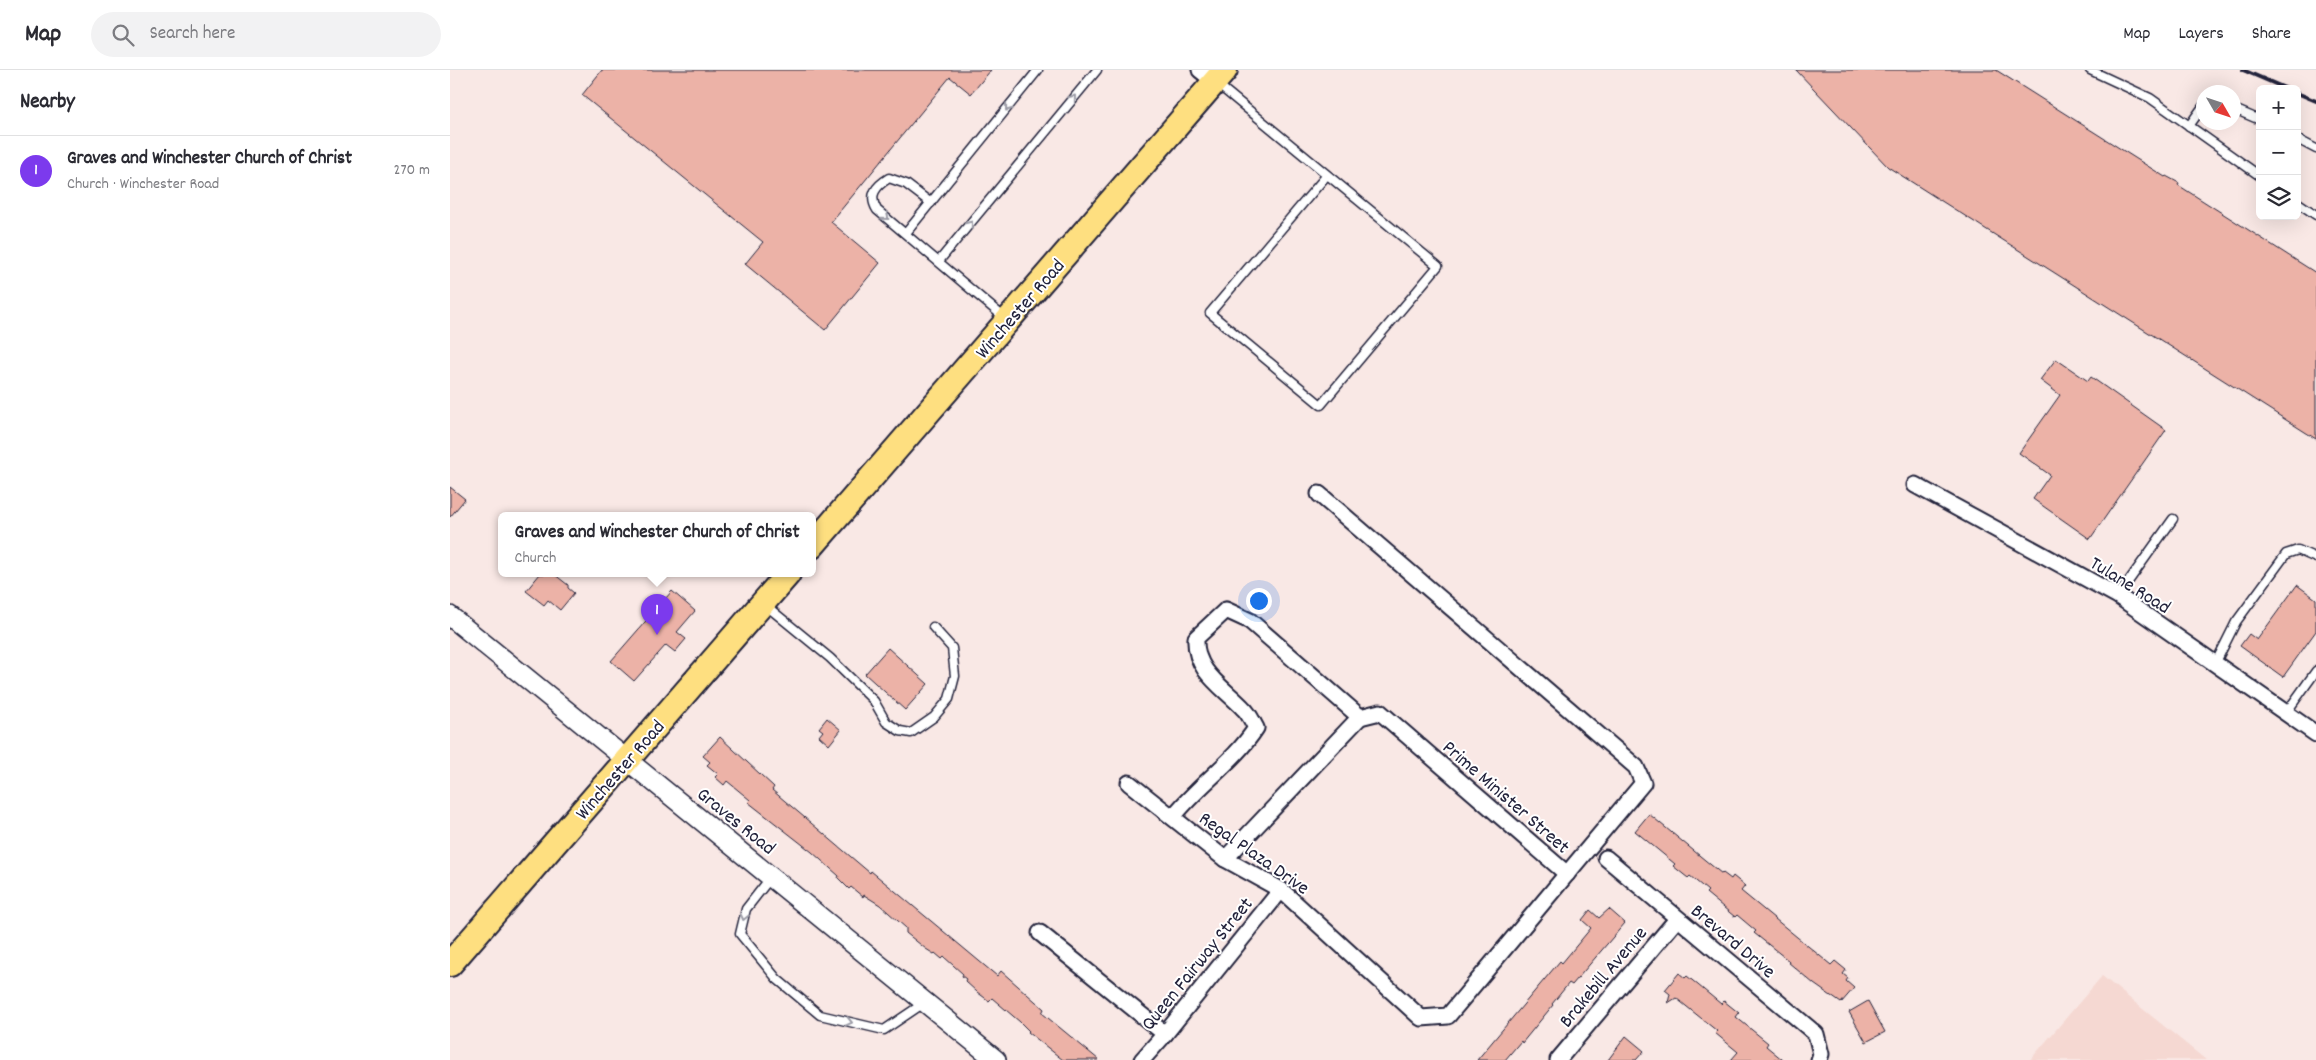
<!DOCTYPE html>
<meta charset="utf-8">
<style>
:root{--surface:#fff;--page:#f2f2f3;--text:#2b2b33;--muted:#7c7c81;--line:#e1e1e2;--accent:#7c3aed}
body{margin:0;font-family:Dekko,sans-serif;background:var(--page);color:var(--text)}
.controls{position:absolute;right:15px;top:15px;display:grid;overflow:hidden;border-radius:8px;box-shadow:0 5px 20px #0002}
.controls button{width:45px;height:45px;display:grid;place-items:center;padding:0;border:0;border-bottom:1px solid var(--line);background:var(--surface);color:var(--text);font:25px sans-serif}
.compass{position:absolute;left:1746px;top:15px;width:45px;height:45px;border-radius:50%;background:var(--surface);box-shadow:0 5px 20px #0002;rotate:129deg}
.you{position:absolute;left:808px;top:530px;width:18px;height:18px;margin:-12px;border:4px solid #fff;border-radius:50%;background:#1a73e8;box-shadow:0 0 0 8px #1a73e833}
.badge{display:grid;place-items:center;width:32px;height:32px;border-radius:50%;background:var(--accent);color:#fff;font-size:16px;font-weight:700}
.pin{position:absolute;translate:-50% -41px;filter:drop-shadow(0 1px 2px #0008)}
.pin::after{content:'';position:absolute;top:26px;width:18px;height:15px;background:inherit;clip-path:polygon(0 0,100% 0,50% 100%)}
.popup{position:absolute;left:48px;top:442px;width:318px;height:65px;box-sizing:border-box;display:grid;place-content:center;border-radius:8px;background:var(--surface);filter:drop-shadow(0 1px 4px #0005);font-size:16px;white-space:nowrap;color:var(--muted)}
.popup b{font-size:19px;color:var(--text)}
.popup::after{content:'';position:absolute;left:50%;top:100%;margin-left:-10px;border:10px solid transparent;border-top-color:var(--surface)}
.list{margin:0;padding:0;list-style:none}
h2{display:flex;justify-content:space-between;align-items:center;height:65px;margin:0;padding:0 20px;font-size:21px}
h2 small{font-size:16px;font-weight:400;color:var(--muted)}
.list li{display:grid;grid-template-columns:32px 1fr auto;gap:15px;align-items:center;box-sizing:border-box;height:70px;padding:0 20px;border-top:1px solid var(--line)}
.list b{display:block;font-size:19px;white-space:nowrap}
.list p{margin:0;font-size:16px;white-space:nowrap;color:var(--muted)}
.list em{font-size:16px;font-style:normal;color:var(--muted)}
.icon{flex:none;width:28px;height:28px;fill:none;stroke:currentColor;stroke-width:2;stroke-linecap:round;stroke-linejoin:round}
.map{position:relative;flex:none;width:1866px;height:990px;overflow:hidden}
header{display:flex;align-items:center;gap:30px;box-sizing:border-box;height:70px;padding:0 25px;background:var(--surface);border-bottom:1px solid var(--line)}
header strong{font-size:24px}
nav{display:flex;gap:28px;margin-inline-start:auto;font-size:18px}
.search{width:350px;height:45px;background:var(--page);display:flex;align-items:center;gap:12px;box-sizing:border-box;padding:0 18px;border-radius:28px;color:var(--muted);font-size:19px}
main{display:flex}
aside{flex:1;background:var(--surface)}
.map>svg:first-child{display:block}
.built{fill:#f5d8d2}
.building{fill:#ecb2a7;stroke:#22223b}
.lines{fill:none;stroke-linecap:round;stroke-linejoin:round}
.service-casing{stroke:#22223b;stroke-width:11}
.minor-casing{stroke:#22223b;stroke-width:19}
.tertiary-casing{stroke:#22223b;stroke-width:22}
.primary-casing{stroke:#22223b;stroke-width:28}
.service{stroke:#fff;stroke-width:8}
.minor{stroke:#fff;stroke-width:15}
.tertiary{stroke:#fff;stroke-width:19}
.primary{stroke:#fedf80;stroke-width:24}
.rail{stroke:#22223b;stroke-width:4}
.oneway{stroke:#9c9ca7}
.labels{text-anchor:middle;stroke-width:4;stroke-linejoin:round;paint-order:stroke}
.street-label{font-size:20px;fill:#22223b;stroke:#fff}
</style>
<header>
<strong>Map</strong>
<div class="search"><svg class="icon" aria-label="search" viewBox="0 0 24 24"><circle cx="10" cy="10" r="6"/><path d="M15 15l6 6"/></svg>Search here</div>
<nav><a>Map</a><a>Layers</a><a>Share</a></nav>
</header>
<main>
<aside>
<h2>Nearby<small></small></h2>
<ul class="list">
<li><span class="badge">1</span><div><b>Graves and Winchester Church of Christ</b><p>Church · Winchester Road</p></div><em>270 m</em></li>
</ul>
</aside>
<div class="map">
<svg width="1866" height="990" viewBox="0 0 1866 990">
<rect width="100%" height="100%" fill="#f9e8e5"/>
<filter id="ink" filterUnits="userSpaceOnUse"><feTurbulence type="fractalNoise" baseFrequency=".02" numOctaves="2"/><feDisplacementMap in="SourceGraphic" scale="10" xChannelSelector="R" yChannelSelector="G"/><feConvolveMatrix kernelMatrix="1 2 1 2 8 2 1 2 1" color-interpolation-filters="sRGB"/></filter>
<g filter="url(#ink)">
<path class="built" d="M1652,906L1756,990H1580Z"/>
<g class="building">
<path d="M152,0H541L521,24L500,7L381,152L430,193L375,260L295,194L313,172L132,25Z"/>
<path d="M1346,0H1546L1715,107L1716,106L1729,113L1728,115L1866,203V369L1438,97Z"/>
<path d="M1606,289L1638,311L1641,307L1716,360L1640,469L1583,429L1600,405L1569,383L1610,325L1590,310Z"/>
<path d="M0,417L15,429L0,447Z"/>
<path d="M90,504H104L118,515V518L124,523L110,540L98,530L94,535L76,521Z"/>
<path d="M1847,515L1866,529V561L1833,607L1790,576L1799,564L1807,570Z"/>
<path d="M222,521L245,541L227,562L236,569L225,582L216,575L184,611L161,591Z"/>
<path d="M438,578L478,614L455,640L415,604Z"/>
<path d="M377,648L391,660L379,675L369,666L373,661L369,658Z"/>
<path d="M270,667L324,717L322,720L420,803L421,801L547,906L551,901L594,939L592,943L649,990H613L578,962L579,961L570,952L542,928L539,931L527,922L515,911L516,909L512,906L513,904L494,887L492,889L485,883L484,884L476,879L456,863V858L430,835L414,825L413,827L401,817L399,819L388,808L389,806L362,782L298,732L300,730L277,711L274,715L265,707L268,704L257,695L260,692L253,686Z"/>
<path d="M1199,744L1272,804L1273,803L1281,809L1283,806L1295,816L1291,821L1381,895L1385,891L1396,900L1393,904L1398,908L1396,911L1404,918L1391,933L1364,914L1338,892L1339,891L1304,863L1306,861L1287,845L1285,847L1256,823L1258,821L1240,806L1238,808L1223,796L1225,794L1185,761Z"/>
<path d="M1159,839L1175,853L1122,915L1119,913L1102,934L1103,935L1072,973L1071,971L1055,990H1027L1110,891L1112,893L1141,858L1132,850L1140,840L1149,848Z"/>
<path d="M1229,903L1235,908L1237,906L1271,934L1274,931L1289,943L1286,947L1318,973L1316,976L1333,990H1281L1288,982L1265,963L1267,961L1226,928L1218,933L1220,924L1215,920Z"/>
<path d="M1418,931L1435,962L1416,972L1399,942Z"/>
<path d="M1176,966L1194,981L1186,990H1158Z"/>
</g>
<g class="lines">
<g class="service-casing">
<g id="service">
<path d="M1640,0L1700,28L1810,106"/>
<path d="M766,13C840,74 914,135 988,196L871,335L760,243L877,105"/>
<path d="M1784,39L1810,50"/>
<path d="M1739,56L1754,35"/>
<path d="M1847,69L1866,79"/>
<path d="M1847,132L1866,145"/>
<path d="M481,133L456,114L439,108C426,116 418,125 427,140L556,249"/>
<path d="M456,163L588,0"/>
<path d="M489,191L647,0"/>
<path d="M1668,526L1723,449"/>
<path d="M314,534L380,588L424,631L436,652L450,661L461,663L484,647L499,629L505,606L502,578L483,557"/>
<path d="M1765,594L1786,552L1836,484L1848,480L1866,488"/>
<path d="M1836,643L1866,601"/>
<path d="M321,807L296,839L290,864L327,909L370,945L434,960L474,933"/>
</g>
</g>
<g class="minor-casing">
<g id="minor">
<path d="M750,0L765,12"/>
<path d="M1465,415L1668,526L1866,664"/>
<path d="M679,713L775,789L831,820L971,948L998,946L1193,713L1186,697L869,424"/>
<path d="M723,747C748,715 784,692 806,658C802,651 799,643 793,638C773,617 744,601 746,568L776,540L800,551L910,647L930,642L1117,804"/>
<path d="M1156,788L1366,964L1371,984L1369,990"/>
<path d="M775,789L910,647"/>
<path d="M590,863L715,964"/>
<path d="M692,990L715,964L831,820"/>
<path d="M1108,990L1227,849"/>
</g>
</g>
<g class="tertiary-casing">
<path id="tertiary" d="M0,546L546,990"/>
</g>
<g class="primary-casing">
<g id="primary">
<path d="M362,476L775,0"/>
<path d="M0,894L338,504"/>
</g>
</g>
<use href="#service" class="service"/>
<use href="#minor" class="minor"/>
<use href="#tertiary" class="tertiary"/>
<use href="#primary" class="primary"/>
<g class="rail">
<path d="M1793,0L1837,19"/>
<path d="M1847,23L1866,31"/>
</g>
</g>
<defs><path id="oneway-chevron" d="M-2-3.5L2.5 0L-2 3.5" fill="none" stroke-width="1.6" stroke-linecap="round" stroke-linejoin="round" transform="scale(1.25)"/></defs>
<g class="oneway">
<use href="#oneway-chevron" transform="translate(623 28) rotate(-51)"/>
<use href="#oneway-chevron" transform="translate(558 38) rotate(129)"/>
<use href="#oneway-chevron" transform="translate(436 147) rotate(39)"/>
<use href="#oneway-chevron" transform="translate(520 154) rotate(-51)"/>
<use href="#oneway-chevron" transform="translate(294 847) rotate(103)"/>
<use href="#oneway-chevron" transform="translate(399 952) rotate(13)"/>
</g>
</g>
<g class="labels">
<g class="street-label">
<text transform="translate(569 238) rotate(-49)" y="7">Winchester Road</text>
<text transform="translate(1681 514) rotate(32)" y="7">Tulane Road</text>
<text transform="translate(169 699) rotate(-49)" y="7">Winchester Road</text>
<text transform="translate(1057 726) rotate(41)" y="7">Prime Minister Street</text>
<text transform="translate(287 750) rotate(39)" y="7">Graves Road</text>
<text transform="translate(805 782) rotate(35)" y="7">Regal Plaza Drive</text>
<text transform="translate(1284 870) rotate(40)" y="7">Brevard Drive</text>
<text transform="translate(746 893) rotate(-51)" y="7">Queen Fairway Street</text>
<text transform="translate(1152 906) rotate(-50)" y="7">Brakebill Avenue</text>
</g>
</g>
</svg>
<div class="controls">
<button>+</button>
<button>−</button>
<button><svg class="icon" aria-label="layers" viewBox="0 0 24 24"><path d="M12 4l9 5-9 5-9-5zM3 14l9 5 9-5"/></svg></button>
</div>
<svg class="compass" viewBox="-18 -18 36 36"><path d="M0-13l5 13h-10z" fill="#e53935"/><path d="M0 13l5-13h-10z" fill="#7c7c81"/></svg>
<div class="you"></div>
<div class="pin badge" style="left:207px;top:565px">1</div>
<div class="popup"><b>Graves and Winchester Church of Christ</b>Church</div>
</div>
</main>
